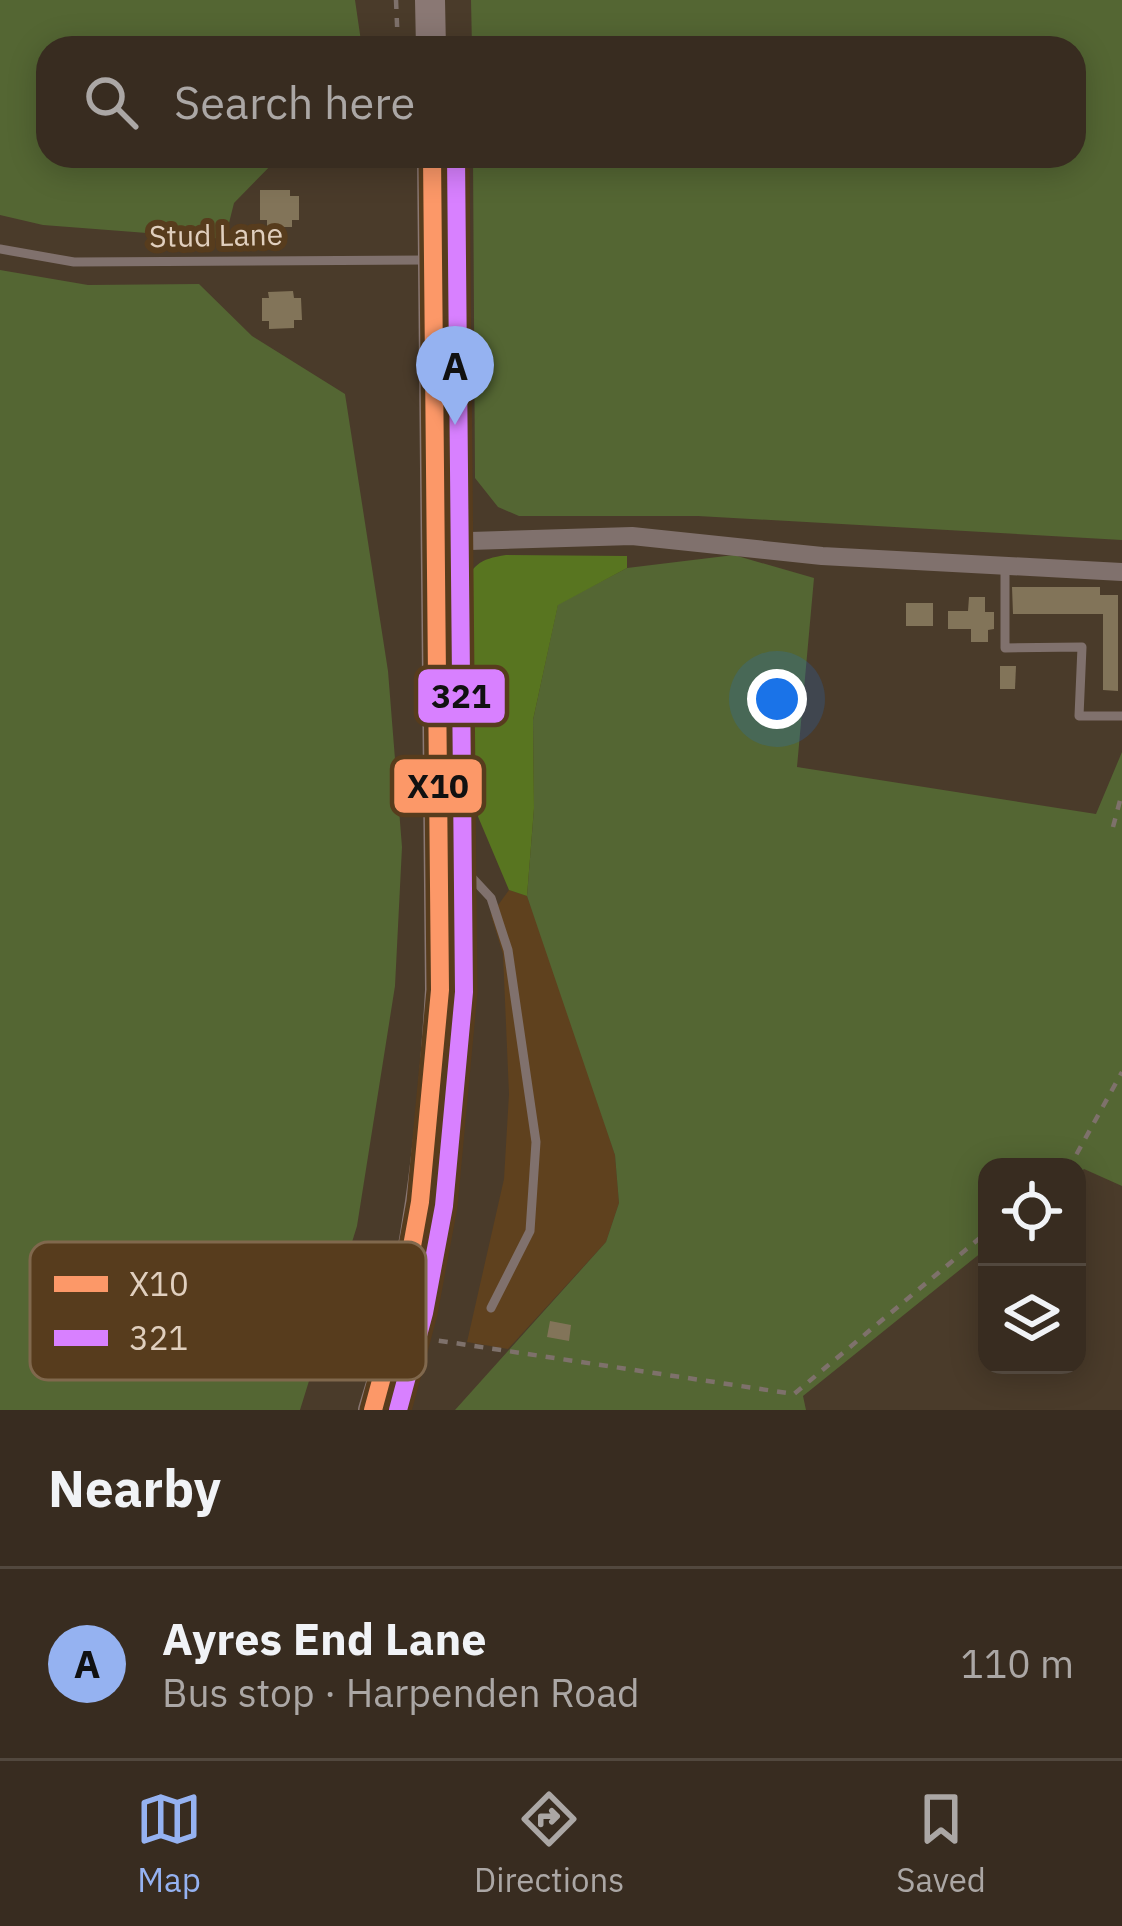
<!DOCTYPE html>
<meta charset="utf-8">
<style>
:root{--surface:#382c20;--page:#3f3429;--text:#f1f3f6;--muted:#aba7a5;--line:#52483e;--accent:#95b2f1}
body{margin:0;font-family:"IBM Plex Sans",sans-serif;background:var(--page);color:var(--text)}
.controls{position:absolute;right:36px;bottom:36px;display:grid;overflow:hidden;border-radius:24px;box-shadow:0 6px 30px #0003}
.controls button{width:108px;height:108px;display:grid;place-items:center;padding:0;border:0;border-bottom:3px solid var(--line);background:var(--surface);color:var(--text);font:60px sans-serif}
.you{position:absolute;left:777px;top:699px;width:42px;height:42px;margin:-30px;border:9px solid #fff;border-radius:50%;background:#1a73e8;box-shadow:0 0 0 18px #1a73e833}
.badge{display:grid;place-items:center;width:78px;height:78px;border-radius:50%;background:var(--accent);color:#111;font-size:39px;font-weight:700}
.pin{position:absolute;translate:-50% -99px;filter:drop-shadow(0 3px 6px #0008)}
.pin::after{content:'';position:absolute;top:63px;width:42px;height:36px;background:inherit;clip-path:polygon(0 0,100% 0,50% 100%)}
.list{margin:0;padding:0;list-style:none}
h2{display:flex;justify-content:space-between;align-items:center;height:156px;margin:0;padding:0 48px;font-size:51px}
h2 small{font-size:39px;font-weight:400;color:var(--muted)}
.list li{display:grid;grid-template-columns:78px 1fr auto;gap:36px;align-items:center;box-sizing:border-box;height:192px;padding:0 48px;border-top:3px solid var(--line)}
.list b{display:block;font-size:45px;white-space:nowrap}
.list p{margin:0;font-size:39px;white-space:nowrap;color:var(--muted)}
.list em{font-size:39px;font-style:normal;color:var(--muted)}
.icon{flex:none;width:66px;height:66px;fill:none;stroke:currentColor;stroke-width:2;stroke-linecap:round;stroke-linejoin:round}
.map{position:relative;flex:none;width:1122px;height:1410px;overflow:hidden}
.search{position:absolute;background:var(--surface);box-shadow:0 6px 30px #0003;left:36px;right:36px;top:36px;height:132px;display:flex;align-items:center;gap:30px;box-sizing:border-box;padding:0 42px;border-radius:36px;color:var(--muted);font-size:45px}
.sheet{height:348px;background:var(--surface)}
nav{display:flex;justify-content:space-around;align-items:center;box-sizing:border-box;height:168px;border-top:3px solid var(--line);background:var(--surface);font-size:33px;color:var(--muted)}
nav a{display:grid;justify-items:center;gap:6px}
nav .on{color:var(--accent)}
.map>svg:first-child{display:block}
.built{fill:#5f411e}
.green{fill:#546633}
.forest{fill:#587520}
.building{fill:#827459}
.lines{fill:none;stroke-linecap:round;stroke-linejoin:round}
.path{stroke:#7e716b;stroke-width:4.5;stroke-dasharray:9 9;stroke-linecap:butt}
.service{stroke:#80716d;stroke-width:9}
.minor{stroke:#80716d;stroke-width:18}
.primary{stroke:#8a7874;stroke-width:30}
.bus-1-casing{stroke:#573c1d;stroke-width:27}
.bus-2-casing{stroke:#573c1d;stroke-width:27}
.bus-1{stroke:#fc9868;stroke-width:18}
.bus-2{stroke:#d880ff;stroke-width:18}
.labels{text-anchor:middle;stroke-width:12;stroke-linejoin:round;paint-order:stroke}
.street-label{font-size:30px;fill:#e0cfbe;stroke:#573c1d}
.key{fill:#573c1d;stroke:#80684d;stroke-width:3}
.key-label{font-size:33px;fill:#e0cfbe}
.line-badge{stroke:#573c1d;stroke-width:4.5}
.pale-badge-label{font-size:33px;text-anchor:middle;font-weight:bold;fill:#111}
</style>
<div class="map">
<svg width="1122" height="1410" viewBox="0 0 1122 1410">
<rect width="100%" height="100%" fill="#4a3b2a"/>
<path class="built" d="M509,890L527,896L561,989L615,1155L619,1203L606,1242L508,1349L467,1342L504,1179L509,1094L503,954L491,915Z"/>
<g class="green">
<path d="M0,0H355L362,48H48V156H280L234,203L225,239L43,225L0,215Z"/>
<path d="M471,0H1122V540L698,516H519L498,507L475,478L473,156H1074V48H472Z"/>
<path d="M0,270L88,285L199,284L252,336L345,394L388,671L402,847L395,986L357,1226L300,1410H0Z"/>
<path d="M734,555L814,578L797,767L1096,814L1122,752V1186L1084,1169L1077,1175V1167H987V1248L803,1396L806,1410H455L606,1242L619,1203L615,1155L527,896L534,808L533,720L558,604L627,568Z"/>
</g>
<path class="forest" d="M506,555L627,556V568L558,605L533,720L534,808L527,896L509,890L463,781L462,590C472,565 479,559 506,555Z"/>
<g class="building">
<path d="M260,190H290V196H299V220H292V227H267V220H260Z"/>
<path d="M293,291L294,298H301L302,320H294V328L269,329V321H262V298H269L268,292Z"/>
<path d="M1012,587H1100V595H1118V691L1103,690V614H1013Z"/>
<path d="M969,597H985V612H994V629L988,630V642H971V629H948V611H968Z"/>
<rect x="906" y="603" width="27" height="23"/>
<path d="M1000,666H1016L1015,689H1000Z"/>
<path d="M550,1321L571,1325L569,1341L547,1337Z"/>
</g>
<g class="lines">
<g class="path">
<path d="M396,0L398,48"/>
<path d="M1113,827L1122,793"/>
<path d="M1064,1167L1075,1157L1122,1072"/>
<path d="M421,1338L794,1394L987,1232"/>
</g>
<g class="service">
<path d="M0,249L74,262L425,260"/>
<path d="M1005,568V648L1082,647L1079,716H1122"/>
<path d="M446,863L464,869L491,898L508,950L536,1142L530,1231L491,1308"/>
</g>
<path class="minor" d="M438,542L632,536L822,556L1122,572"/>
<g class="primary">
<path d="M430,0L431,48"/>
<path d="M373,1410C417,1274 432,1132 440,990L432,156"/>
</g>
<g class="bus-1-casing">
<path id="bus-1" d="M373,1410L401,1307L420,1202L440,990L432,156"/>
</g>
<g class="bus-2-casing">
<path id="bus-2" d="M398,1410L424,1313L444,1206L464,992L456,156"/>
</g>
<use href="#bus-1" class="bus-1"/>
<use href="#bus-2" class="bus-2"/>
</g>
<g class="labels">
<g class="street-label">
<text transform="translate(216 236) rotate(-1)" y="10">Stud Lane</text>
</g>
</g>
<rect x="30" y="1242" width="396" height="138" rx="18" class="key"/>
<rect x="54" y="1276" width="54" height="16" fill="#fc9868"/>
<rect x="54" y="1330" width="54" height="16" fill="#d880ff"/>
<g class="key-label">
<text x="129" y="1296">X10</text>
<text x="129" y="1350">321</text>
</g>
<g class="line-badge">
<rect x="416" y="667" width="91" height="58" rx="12" fill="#d880ff"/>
<rect x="392" y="757" width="92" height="58" rx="12" fill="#fc9868"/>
</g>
<g class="pale-badge-label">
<text x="461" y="708">321</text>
<text x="438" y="798">X10</text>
</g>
</svg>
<div class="controls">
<button><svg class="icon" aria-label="locate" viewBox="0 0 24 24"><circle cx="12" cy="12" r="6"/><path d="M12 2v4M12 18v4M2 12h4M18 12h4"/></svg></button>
<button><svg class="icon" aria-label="layers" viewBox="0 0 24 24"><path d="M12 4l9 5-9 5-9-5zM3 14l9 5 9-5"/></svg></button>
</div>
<div class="you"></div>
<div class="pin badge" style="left:455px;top:425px">A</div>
<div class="search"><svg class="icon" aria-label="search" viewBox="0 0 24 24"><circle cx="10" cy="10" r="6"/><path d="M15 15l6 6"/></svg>Search here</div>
</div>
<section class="sheet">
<h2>Nearby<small></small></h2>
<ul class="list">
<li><span class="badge">A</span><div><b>Ayres End Lane</b><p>Bus stop · Harpenden Road</p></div><em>110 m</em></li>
</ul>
</section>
<nav>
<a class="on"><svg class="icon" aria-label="map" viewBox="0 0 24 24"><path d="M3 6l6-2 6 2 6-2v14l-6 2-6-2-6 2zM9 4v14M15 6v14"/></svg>Map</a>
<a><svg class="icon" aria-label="directions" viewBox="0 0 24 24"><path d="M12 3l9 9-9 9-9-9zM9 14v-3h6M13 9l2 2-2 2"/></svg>Directions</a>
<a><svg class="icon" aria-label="saved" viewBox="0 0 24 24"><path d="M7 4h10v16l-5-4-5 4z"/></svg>Saved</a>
</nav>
